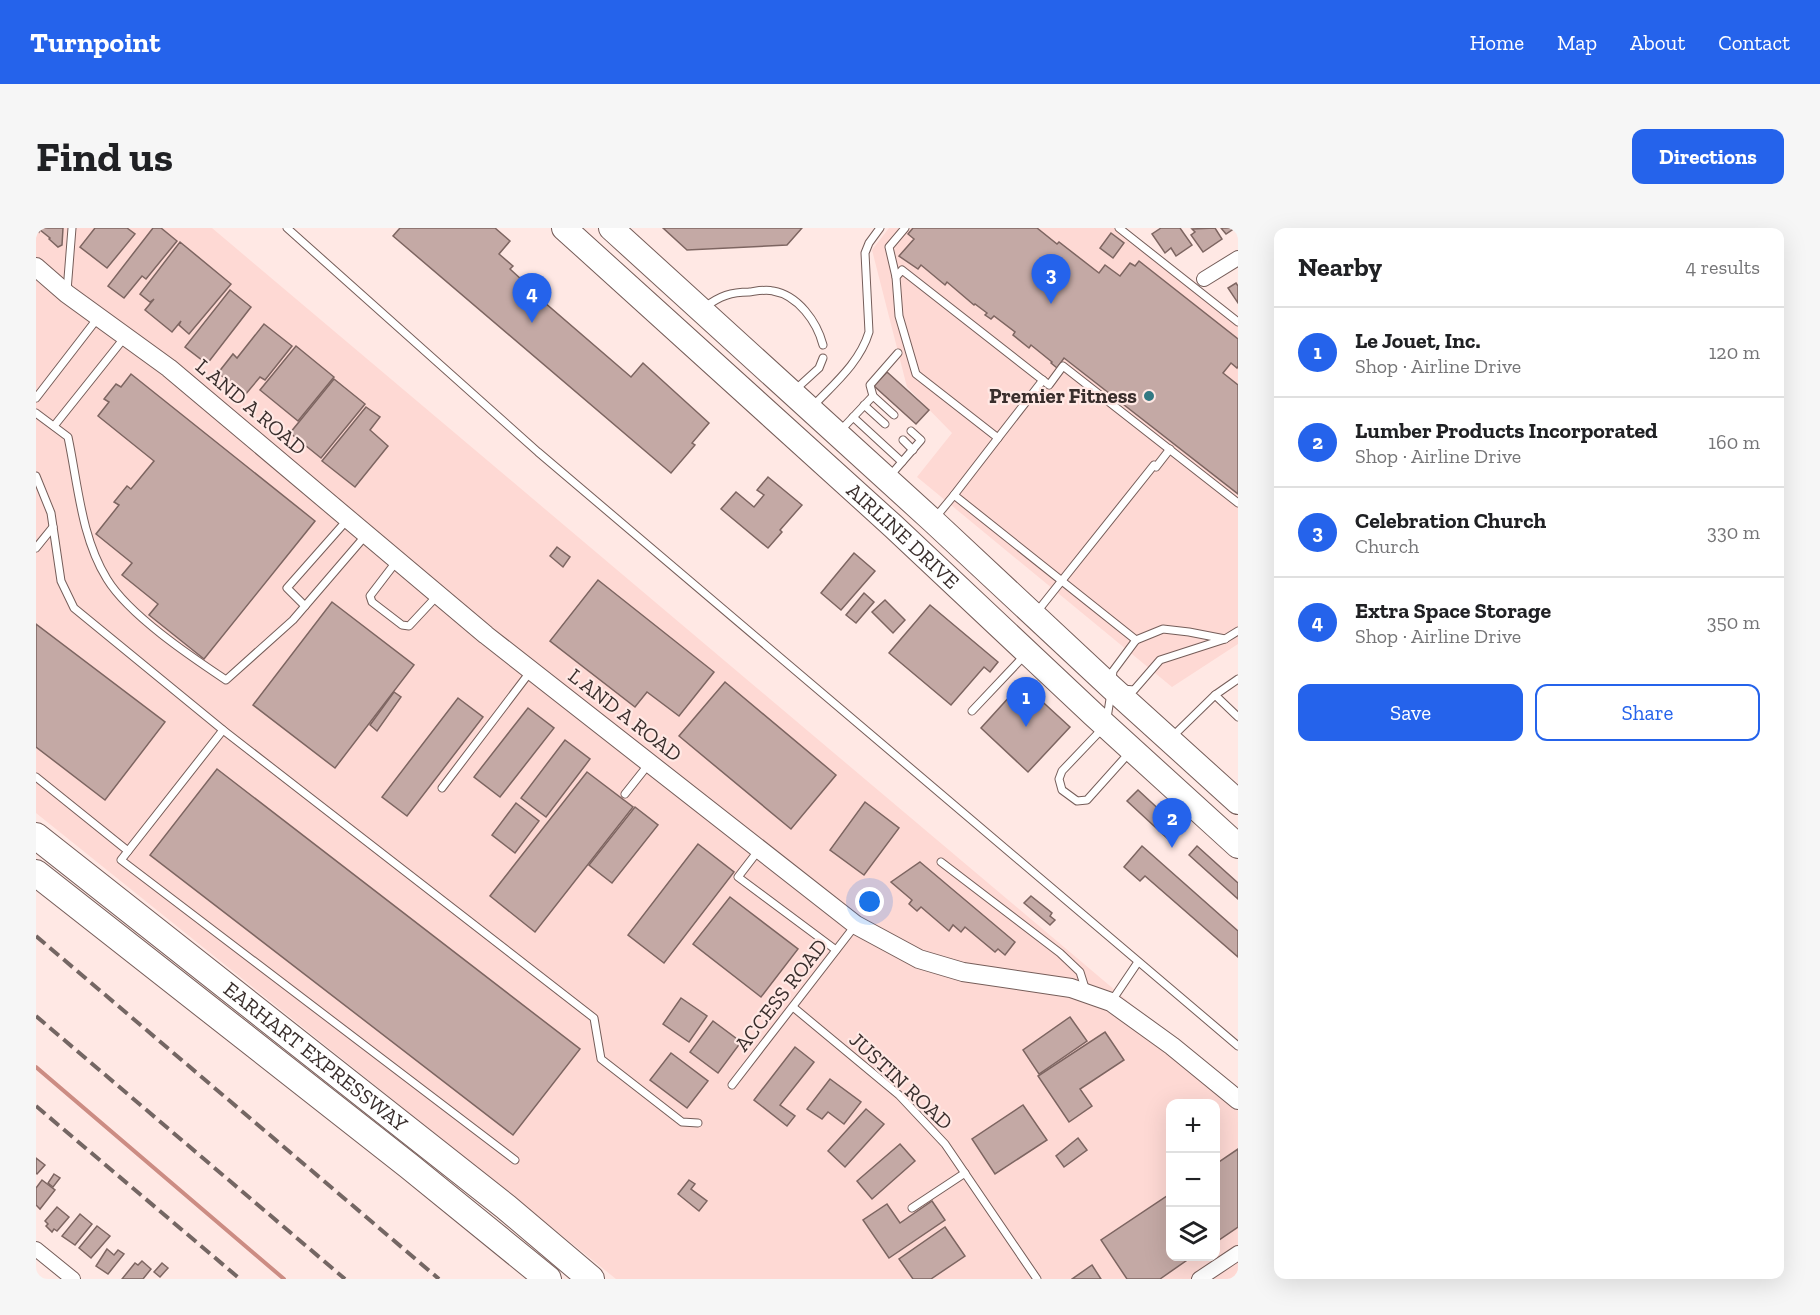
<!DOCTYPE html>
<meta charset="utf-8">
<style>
:root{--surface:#fff;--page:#f6f6f6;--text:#202124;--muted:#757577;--line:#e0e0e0;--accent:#2563eb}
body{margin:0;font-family:"Zilla Slab",serif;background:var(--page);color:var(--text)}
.controls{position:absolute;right:18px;bottom:18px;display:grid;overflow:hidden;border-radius:12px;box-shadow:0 6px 24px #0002}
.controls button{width:54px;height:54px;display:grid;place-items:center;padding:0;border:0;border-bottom:2px solid var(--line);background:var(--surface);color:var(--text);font:30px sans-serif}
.you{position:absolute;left:834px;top:674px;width:21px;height:21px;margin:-15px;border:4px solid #fff;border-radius:50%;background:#1a73e8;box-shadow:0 0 0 9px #1a73e833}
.badge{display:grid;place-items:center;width:39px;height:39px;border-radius:50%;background:var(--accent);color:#fff;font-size:20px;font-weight:700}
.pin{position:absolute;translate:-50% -50px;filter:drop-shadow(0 2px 3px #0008)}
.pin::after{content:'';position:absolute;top:32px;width:21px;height:18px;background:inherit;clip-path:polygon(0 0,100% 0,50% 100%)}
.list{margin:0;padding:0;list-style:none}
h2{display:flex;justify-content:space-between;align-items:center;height:78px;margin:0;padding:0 24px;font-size:26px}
h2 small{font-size:20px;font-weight:400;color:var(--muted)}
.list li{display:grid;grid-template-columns:39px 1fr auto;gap:18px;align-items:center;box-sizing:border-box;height:90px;padding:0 24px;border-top:2px solid var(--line)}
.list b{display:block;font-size:22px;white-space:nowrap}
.list p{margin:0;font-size:20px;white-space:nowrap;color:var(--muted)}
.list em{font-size:20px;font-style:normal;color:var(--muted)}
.actions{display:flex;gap:12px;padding:18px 24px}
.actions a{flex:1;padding:14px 0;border:2px solid var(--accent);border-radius:12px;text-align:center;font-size:21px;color:var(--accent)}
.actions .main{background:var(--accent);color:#fff}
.icon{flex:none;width:33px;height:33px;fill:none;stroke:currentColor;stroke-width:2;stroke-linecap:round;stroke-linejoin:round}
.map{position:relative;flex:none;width:1202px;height:1051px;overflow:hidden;border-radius:12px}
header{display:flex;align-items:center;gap:36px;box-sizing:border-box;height:84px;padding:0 30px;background:var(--accent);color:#fff}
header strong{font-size:28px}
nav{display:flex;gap:33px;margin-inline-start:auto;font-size:21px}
.intro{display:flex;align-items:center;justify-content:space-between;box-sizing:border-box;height:144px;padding:0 36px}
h1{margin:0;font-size:42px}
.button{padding:15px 27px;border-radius:12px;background:var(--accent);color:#fff;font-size:21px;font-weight:700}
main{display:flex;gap:36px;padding:0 36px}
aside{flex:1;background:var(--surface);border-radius:12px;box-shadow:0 6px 24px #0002}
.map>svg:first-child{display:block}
.built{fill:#fed9d4;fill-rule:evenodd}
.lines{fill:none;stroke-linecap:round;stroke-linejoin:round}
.stream{stroke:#cc8c83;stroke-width:4}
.building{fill:#c4a9a5;stroke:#7d6561;stroke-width:1.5}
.service-casing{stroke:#755d59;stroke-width:9}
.minor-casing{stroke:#755d59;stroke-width:16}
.tertiary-casing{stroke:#755d59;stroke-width:20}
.trunk-casing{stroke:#755d59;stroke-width:26}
.motorway-casing{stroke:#755d59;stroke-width:28}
.service{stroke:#fff;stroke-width:7}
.minor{stroke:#fff;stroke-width:14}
.tertiary{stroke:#fff;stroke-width:18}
.trunk{stroke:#fff;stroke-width:24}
.motorway{stroke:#fff;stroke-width:26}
.rail{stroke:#746663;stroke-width:4;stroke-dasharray:12 6;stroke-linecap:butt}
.poi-dot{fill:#327983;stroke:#ffe8e4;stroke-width:2}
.labels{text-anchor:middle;stroke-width:4.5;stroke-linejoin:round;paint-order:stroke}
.poi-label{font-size:21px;font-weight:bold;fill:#392e2c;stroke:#ffe8e4;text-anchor:end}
.street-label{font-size:21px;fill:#392e2c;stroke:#ffe8e4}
</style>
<header>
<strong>Turnpoint</strong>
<nav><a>Home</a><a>Map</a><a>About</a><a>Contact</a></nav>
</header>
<div class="intro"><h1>Find us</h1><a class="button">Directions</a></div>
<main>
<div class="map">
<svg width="1202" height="1051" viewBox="0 0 1202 1051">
<rect width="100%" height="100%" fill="#ffe8e4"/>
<g class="built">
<path d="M0,0H176L1202,866V1051H580L0,585ZM1134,876H1180V1028H1134Z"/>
<path d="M853,0H1088L1202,89V416L1136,459L881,249L916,205L871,159L836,22Z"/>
</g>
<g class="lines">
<path class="stream" d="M0,839L248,1051"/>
</g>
<g class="building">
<path d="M0,0H27L26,17L22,19L13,11L14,10L4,2L3,4Z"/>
<path d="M59,0H91L99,6L71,40L44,19Z"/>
<path d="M117,0H125L141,13L110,51L106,48L88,70L72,58Z"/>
<path d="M364,0H459L474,13L463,26L477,38L474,41L487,53L486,55L595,149L607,135L673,195L656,215L659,217L635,245L357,8Z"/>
<path d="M627,0H766L751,17L651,22Z"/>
<path d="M877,0H1001L1021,16L1023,14L1063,45L1069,37L1084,48L1094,35L1099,38L1103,33L1202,111V138L1201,140L1195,135L1187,145L1202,157V266L1028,130L1021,140L1015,135L1016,134L995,117L993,120L977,107L979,104L958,88L955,91L949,87L951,85L939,76L938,77L911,54L909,57L885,37L882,41L863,28L878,11L872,6Z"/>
<path d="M1125,0H1144L1156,17L1140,28L1135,20L1129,25L1116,6Z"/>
<path d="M1179,0L1186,11L1167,24L1155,7L1159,4L1156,1Z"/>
<path d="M1185,0H1199L1190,6Z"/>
<path d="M1075,5L1088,15L1077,30L1064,20Z"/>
<path d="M144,14L195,56L153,106L143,97L145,93L136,104L109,82L118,71L114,74L104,66Z"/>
<path d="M1200,55L1202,58V75L1192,60Z"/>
<path d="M194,62L215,79L171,136L149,119Z"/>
<path d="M228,96L256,118L229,152L224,149L209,167L182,145L197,126L201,130Z"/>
<path d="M260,118L298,149L262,193L224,162Z"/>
<path d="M851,144L893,182L880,196L838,158Z"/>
<path d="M95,146L279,293L168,431L113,387L122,376L86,347L96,335L60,306L83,277L78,274L91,258L95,261L118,233L62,188L73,174L68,171L80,156L85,159Z"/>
<path d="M298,151L329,176L285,230L254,205Z"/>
<path d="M330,179L344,189L334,202L352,218L319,259L286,233Z"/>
<path d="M732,249L766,277L744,302L746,304L732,320L685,281L700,264L718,279L728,267L721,262Z"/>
<path d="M521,319L534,329L527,339L514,328Z"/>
<path d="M818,325L839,343L805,382L785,365Z"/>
<path d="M562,352L678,444L643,488L611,464L599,479L514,413Z"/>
<path d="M828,365L838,374L820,395L810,387Z"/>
<path d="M849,372L869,392L857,405L836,384Z"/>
<path d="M296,374L378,437L299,540L217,477Z"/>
<path d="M894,377L962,434L954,444L948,439L915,477L853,425Z"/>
<path d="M0,396L129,494L69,572L0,519Z"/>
<path d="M689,454L800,547L755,601L643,508Z"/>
<path d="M986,455L1034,499L992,544L945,500Z"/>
<path d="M358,464L365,469L341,503L334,497Z"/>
<path d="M422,470L447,489L371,588L346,569Z"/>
<path d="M492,480L518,500L464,569L438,549Z"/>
<path d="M529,512L554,531L510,589L485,570Z"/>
<path d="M181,541L544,821L477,907L114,627Z"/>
<path d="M551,544L597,579L499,704L454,668Z"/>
<path d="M1102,562L1142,599L1131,610L1091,573Z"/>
<path d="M829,574L863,600L828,647L794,622Z"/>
<path d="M480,575L503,593L479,625L456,607Z"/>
<path d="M599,579L622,597L576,655L553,637Z"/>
<path d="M662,616L698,644L628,735L592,707Z"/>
<path d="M1106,618L1202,703V729L1109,648L1104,653L1088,639Z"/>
<path d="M1161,618L1202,655V671L1153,627Z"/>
<path d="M884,634L979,714L969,727L962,721L959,724L929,699L925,704L917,697L913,703L885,679L881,683L873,676L876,672L855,654Z"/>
<path d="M995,668L1016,685L1014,688L1019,692L1014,697L988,675Z"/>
<path d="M694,669L762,721L725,769L657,716Z"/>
<path d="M645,770L671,788L653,814L627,796Z"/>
<path d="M1034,789L1051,813L1003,846L987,822Z"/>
<path d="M677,793L705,814L682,845L654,824Z"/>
<path d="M1069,804L1088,832L1044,861L1056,878L1033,894L1002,848Z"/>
<path d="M759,819L778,834L744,877L759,888L751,898L718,872Z"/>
<path d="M635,825L672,853L651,880L614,852Z"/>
<path d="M794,851L825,874L808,896L792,884L786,891L771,881Z"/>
<path d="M987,877L1011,912L959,946L936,911Z"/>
<path d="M830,881L848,896L809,939L792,923Z"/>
<path d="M1042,910L1051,922L1028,939L1020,928Z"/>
<path d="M864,916L879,933L836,971L821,953Z"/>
<path d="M1202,921V999L1180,1014V936Z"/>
<path d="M0,930L9,937L1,946L0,945Z"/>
<path d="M18,946L24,950L17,959L12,955Z"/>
<path d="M6,952L19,962L4,981L0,977V960Z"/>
<path d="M653,952L659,956L655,961L671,973L663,983L642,966Z"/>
<path d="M1134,966V1028H1157L1124,1051H1091L1065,1012Z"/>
<path d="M896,973L909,992L853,1030L827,992L851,976L864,995Z"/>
<path d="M21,979L33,989L21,1003L18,1001L16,1004L10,998L12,996L9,993Z"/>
<path d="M44,986L56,996L39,1017L26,1008Z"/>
<path d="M61,998L74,1008L55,1030L43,1020Z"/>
<path d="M909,999L929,1028L895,1051H877L863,1031Z"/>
<path d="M71,1021L78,1027L82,1022L88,1026L72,1046L60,1038Z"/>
<path d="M106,1033L115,1041L107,1051H86L99,1035L102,1037Z"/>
<path d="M126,1035L132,1040L124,1049L118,1044Z"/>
<path d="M1056,1037L1065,1051H1036Z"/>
</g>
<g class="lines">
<g class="service-casing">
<g id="service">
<path d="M251,0L502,224L1202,818"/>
<path d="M1083,0L1202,94"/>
<path d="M860,49L853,19L869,0"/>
<path d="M31,63L36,0"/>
<path d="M669,79C684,68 695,64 713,64C721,63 730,61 737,63C762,67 781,94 787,117"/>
<path d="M760,161L783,140L787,130"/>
<path d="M837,168L834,157L862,125"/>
<path d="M0,170L61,91"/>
<path d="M778,177C799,155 824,134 833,104L829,25L833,15L844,0"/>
<path d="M828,177L849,196"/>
<path d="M0,185L32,209C42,256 45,309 71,351C93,387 154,428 190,452L257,392L269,378L251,360L312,291"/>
<path d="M817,189L866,234"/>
<path d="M18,198L89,109"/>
<path d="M804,203L837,168L858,187"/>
<path d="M962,210L1007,152"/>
<path d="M867,212L877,222"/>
<path d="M1120,239L1134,221"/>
<path d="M0,248L15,285L25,353L38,380L187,502L558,790L565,831L646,894L662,895"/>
<path d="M853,249L885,212L875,203"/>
<path d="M899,290L918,267"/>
<path d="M0,320L17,299"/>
<path d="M360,334L334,368L336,374L366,397L373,398L401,368"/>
<path d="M269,378L330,307"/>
<path d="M1000,385L1118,237"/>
<path d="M1100,412L918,267L962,210L880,146L863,88L860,49L866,42L1013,157L1027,138L1202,275"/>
<path d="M1076,451L1077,443L1100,412L1127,401L1153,404L1189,411"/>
<path d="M1087,461L1098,462L1124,432L1189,411L1202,403"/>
<path d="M1179,467L1202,451"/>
<path d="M936,483L988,428"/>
<path d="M1071,490L1075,465"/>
<path d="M1067,500L1026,543L1023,551L1026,562L1041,573L1051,572L1094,524"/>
<path d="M187,502L85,632L479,932"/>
<path d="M1137,508L1179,467L1202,489"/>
<path d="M0,549L92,623"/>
<path d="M406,560L494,444"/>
<path d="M589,566L612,537"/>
<path d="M722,623L702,649L800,722"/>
<path d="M905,634L1024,725L1044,744L1050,763"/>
<path d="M1075,774L1102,734"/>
<path d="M757,779L863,867L909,916L1001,1051"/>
<path d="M696,857L818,699"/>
<path d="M876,980L929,945"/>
</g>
</g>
<g class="minor-casing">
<g id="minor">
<path d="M1168,51L1202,30"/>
<path d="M0,1021L37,1051"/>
<path d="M1163,1051L1202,1025"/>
</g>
</g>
<g class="tertiary-casing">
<path id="tertiary" d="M0,39L31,66L133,140L450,407L820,697L883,731L927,744L1035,760L1075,774L1136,818L1202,872"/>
</g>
<g class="trunk-casing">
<g id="trunk">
<path id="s1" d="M528,0L857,298L1058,487L1202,618"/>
<path d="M575,0L897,293L1076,460L1202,574"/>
</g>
</g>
<g class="motorway-casing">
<g id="motorway">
<path id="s2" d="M0,608L470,979L555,1051"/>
<path d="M0,645L373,938L512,1051"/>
</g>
</g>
<use href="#service" class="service"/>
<use href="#minor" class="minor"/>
<use href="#tertiary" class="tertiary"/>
<use href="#trunk" class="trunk"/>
<use href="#motorway" class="motorway"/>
<g class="rail">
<path d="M0,708L403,1051"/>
<path d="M0,788L309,1051"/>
<path d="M0,878L204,1051"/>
</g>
</g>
<circle class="poi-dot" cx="1113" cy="168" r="6"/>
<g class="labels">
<g class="poi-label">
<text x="1101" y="175">Premier Fitness</text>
</g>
<g class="street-label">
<text transform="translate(215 179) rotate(40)" y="7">L AND A ROAD</text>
<text dy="7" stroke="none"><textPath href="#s1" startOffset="458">AIRLINE DRIVE</textPath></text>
<text transform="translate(589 487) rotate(38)" y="7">L AND A ROAD</text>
<text transform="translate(745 767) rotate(-52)" y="7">ACCESS ROAD</text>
<text dy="7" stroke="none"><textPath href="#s2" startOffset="356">EARHART EXPRESSWAY</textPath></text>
<text transform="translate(865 853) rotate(43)" y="7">JUSTIN ROAD</text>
</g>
</g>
</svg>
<div class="controls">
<button>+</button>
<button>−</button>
<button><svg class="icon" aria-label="layers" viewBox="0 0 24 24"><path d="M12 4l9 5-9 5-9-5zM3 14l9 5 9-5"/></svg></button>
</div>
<div class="you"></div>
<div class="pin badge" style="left:990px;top:499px">1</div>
<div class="pin badge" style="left:1136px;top:620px">2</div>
<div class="pin badge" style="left:1015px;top:76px">3</div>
<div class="pin badge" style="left:496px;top:95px">4</div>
</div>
<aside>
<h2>Nearby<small>4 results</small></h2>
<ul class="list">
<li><span class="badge">1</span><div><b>Le Jouet, Inc.</b><p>Shop · Airline Drive</p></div><em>120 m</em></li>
<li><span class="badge">2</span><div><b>Lumber Products Incorporated</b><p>Shop · Airline Drive</p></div><em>160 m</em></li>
<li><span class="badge">3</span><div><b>Celebration Church</b><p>Church</p></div><em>330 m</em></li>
<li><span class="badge">4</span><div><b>Extra Space Storage</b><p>Shop · Airline Drive</p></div><em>350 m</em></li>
</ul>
<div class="actions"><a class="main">Save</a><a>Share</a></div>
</aside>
</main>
